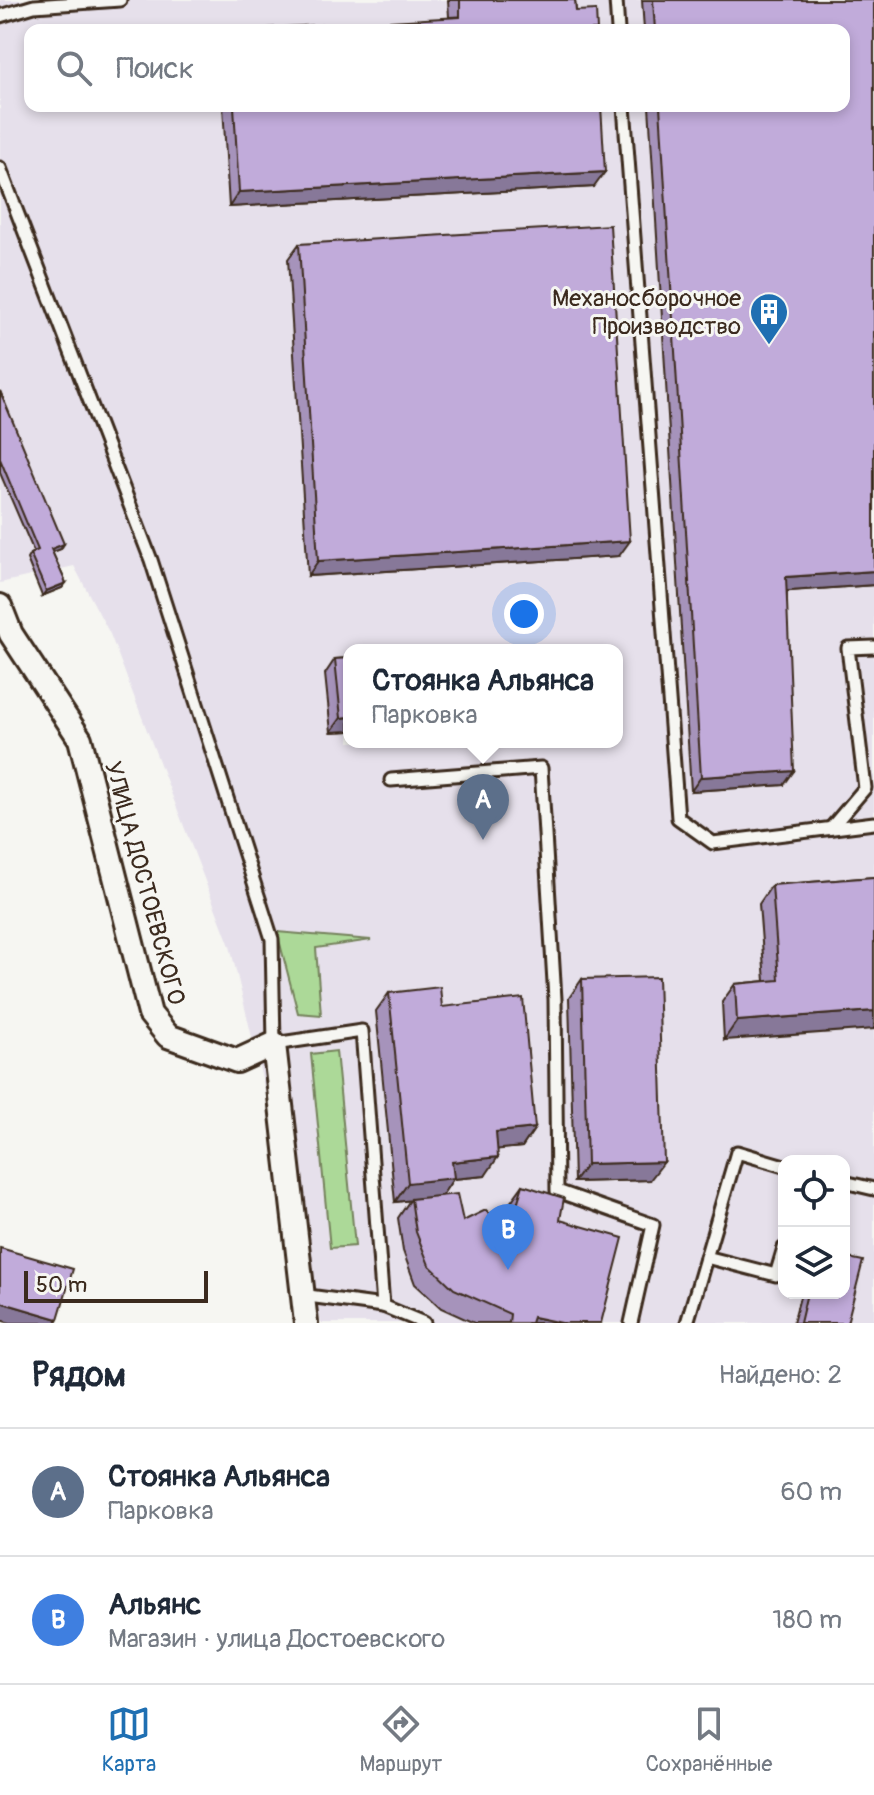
<!DOCTYPE html>
<html lang="ru">
<meta charset="utf-8">
<style>
:root{--surface:#fff;--page:#f6f6f7;--text:#1f2937;--muted:#747a83;--line:#e0e1e3;--accent:#1f6fb2}
body{margin:0;font-family:Pangolin,sans-serif;background:var(--page);color:var(--text)}
.controls{position:absolute;right:24px;bottom:24px;display:grid;overflow:hidden;border-radius:16px;box-shadow:0 4px 12px #0003}
.controls button{width:72px;height:72px;display:grid;place-items:center;padding:0;border:0;border-bottom:2px solid var(--line);background:var(--surface);color:var(--text);font:40px sans-serif}
.scale{position:absolute;left:24px;bottom:20px;width:184px;box-sizing:border-box;padding-left:8px;border:4px solid #3b2a1e;border-top:0;font-size:22px;line-height:28px;white-space:nowrap;color:#3b2a1e;-webkit-text-stroke:6px #f6f6f2;paint-order:stroke}
.you{position:absolute;left:524px;top:614px;width:28px;height:28px;margin:-20px;border:6px solid #fff;border-radius:50%;background:#1a73e8;box-shadow:0 0 0 12px #1a73e833}
.badge{display:grid;place-items:center;width:52px;height:52px;border-radius:50%;background:var(--accent);color:#fff;font-size:26px;font-weight:700}
.pin{position:absolute;translate:-50% -66px;filter:drop-shadow(0 2px 4px #0008)}
.pin::after{content:'';position:absolute;top:42px;width:28px;height:24px;background:inherit;clip-path:polygon(0 0,100% 0,50% 100%)}
.popup{position:absolute;left:343px;top:644px;width:280px;height:104px;box-sizing:border-box;display:grid;place-content:center;border-radius:16px;background:var(--surface);filter:drop-shadow(0 2px 6px #0005);font-size:26px;white-space:nowrap;color:var(--muted)}
.popup b{font-size:30px;color:var(--text)}
.popup::after{content:'';position:absolute;left:50%;top:100%;margin-left:-16px;border:16px solid transparent;border-top-color:var(--surface)}
.list{margin:0;padding:0;list-style:none}
h2{display:flex;justify-content:space-between;align-items:center;height:104px;margin:0;padding:0 32px;font-size:34px}
h2 small{font-size:26px;font-weight:400;color:var(--muted)}
.list li{display:grid;grid-template-columns:52px 1fr auto;gap:24px;align-items:center;box-sizing:border-box;height:128px;padding:0 32px;border-top:2px solid var(--line)}
.list b{display:block;font-size:30px;white-space:nowrap}
.list p{margin:0;font-size:26px;white-space:nowrap;color:var(--muted)}
.list em{font-size:26px;font-style:normal;color:var(--muted)}
.icon{flex:none;width:44px;height:44px;fill:none;stroke:currentColor;stroke-width:2;stroke-linecap:round;stroke-linejoin:round}
.map{position:relative;flex:none;width:874px;height:1323px;overflow:hidden}
.search{position:absolute;background:var(--surface);box-shadow:0 4px 12px #0003;left:24px;right:24px;top:24px;height:88px;display:flex;align-items:center;gap:20px;box-sizing:border-box;padding:0 28px;border-radius:16px;color:var(--muted);font-size:30px}
.sheet{height:360px;background:var(--surface)}
nav{display:flex;justify-content:space-around;align-items:center;box-sizing:border-box;height:112px;border-top:2px solid var(--line);background:var(--surface);font-size:22px;color:var(--muted)}
nav a{display:grid;justify-items:center;gap:4px}
nav .on{color:var(--accent)}
.map>svg:first-child{display:block}
.built{fill:#e6e0eb;fill-rule:evenodd}
.green{fill:#acd998;stroke:#74825b;stroke-width:2}
.lines{fill:none;stroke-linecap:round;stroke-linejoin:round}
.lane-casing{stroke:#3b2a1e;stroke-width:17}
.street-casing{stroke:#3b2a1e;stroke-width:28}
.lane{stroke:#f6f6f2;stroke-width:11}
.street{stroke:#f6f6f2;stroke-width:22}
.wall{fill:#a693bb;stroke:#3b2a1e;stroke-width:2}
.shaded-wall{fill:#877899;stroke:#3b2a1e;stroke-width:2}
.building{fill:#c1abda;stroke:#3b2a1e;stroke-width:2}
.labels{text-anchor:middle;stroke-width:6;stroke-linejoin:round;paint-order:stroke}
.poi-label{font-size:24px;fill:#3b2a1e;stroke:#f6f6f2;text-anchor:end}
.street-label{font-size:24px;fill:#3b2a1e;stroke:#f6f6f2}
</style>
<div class="map">
<svg width="874" height="1323" viewBox="0 0 874 1323">
<rect width="100%" height="100%" fill="#f6f6f2"/>
<filter id="ink" filterUnits="userSpaceOnUse"><feTurbulence type="fractalNoise" baseFrequency=".0125" numOctaves="2"/><feDisplacementMap in="SourceGraphic" scale="16" xChannelSelector="R" yChannelSelector="G"/><feConvolveMatrix kernelMatrix="1 2 1 2 8 2 1 2 1" color-interpolation-filters="sRGB"/></filter>
<g filter="url(#ink)">
<path class="built" d="M0,0H874V1323H321L230,946L110,634L74,566L0,583ZM30,30H844V106H30ZM349,650H617V742H349ZM784,1161H844V1293H784Z"/>
<g class="green">
<path d="M277,932L371,940L316,948L321,1015L298,1013Z"/>
<path d="M336,1051L355,1246L330,1248L311,1054Z"/>
</g>
<g class="lines">
<g class="lane-casing">
<g id="lane">
<path d="M616,0L618,30"/>
<path d="M0,16L34,6L120,0"/>
<path d="M624,106L678,818L713,843L874,823"/>
<path d="M0,168L151,560L272,939L274,1044L362,1031L383,1306L424,1323"/>
<path d="M391,780L541,768L555,999L557,1191L653,1225L631,1323"/>
<path d="M831,828L865,788L848,648L874,647"/>
<path d="M844,1182L874,1189"/>
<path d="M706,1257L776,1275L784,1248"/>
<path d="M301,1295L383,1306"/>
<path d="M687,1323L737,1152L784,1166"/>
</g>
</g>
<g class="street-casing">
<path id="street" d="M0,606L11,634L80,739L150,1014L168,1036L237,1061L274,1044L306,1323"/>
</g>
<use href="#lane" class="lane"/>
<use href="#street" class="street"/>
</g>
<g class="wall">
<path d="M448,0H575L576,11L449,17Z"/>
<path d="M642,0H874V585L787,591L784,785L691,791L649,106H844V30H644Z"/>
<path d="M223,106H601L594,187L229,207Z"/>
<path d="M299,244L619,556L308,576L288,259Z"/>
<path d="M0,391L61,549L52,552L66,583L62,588L42,596L27,559L30,554L34,552L0,473Z"/>
<path d="M349,658V731L331,732L325,674L335,659Z"/>
<path d="M874,877L724,1040L722,1002L735,984L765,981L759,904L772,885Z"/>
<path d="M582,979L650,1180L574,1182L569,998Z"/>
<path d="M389,993L442,1007L535,1128L522,1147L498,1149L485,1176L453,1179L442,1195L463,1221L502,1227L510,1203L523,1185L560,1220L601,1323H474L441,1308L415,1284L403,1251L398,1218L410,1200L395,1202L376,1011Z"/>
<path d="M801,1293H844L847,1323H793Z"/>
</g>
<g class="shaded-wall">
<path d="M605,172L594,187L229,207L239,192Z"/>
<path d="M630,541L619,556L308,576L318,561Z"/>
<path d="M64,544L61,549L48,554L51,549Z"/>
<path d="M874,571V585L776,592L786,577Z"/>
<path d="M66,583L62,588L42,596L46,591Z"/>
<path d="M349,717V731L331,732L341,718Z"/>
<path d="M794,771L784,785L691,791L701,777Z"/>
<path d="M874,1011V1029L724,1040L737,1021Z"/>
<path d="M535,1128L522,1147L483,1151L496,1132Z"/>
<path d="M498,1157L485,1176L453,1179L441,1197L395,1202L408,1183L452,1162Z"/>
<path d="M664,1162L650,1180L574,1182L587,1164Z"/>
<path d="M0,1302L58,1319L56,1323H10L0,1320Z"/>
<path d="M533,1317L562,1323H529Z"/>
</g>
<g class="building">
<path d="M460,0H575L576,11L596,10L597,30H230L460,17Z"/>
<path d="M653,0H874V571L786,577L794,771L701,777L660,106H844V30H655Z"/>
<path d="M234,106H601L605,172L239,192Z"/>
<path d="M610,225L630,541L318,561L299,244Z"/>
<path d="M0,391L64,544L51,549L66,583L46,591L30,554L38,550L0,459Z"/>
<path d="M459,647L460,650H431Z"/>
<path d="M349,658V717L341,718L335,659Z"/>
<path d="M874,877V1011L737,1021L735,984L779,980L772,885Z"/>
<path d="M658,977L664,1162L587,1164L582,979Z"/>
<path d="M440,987L442,1007L523,998L535,1128L496,1132L498,1157L452,1162L454,1178L408,1183L389,993Z"/>
<path d="M523,1185L564,1198L560,1220L623,1238L601,1323H562L533,1317L531,1323H509L510,1314L454,1289L429,1265L416,1232L411,1199L457,1194L463,1221L486,1210L508,1233Z"/>
<path d="M0,1248L73,1269L58,1319L0,1302Z"/>
<path d="M844,1257L863,1261L847,1323H800L807,1293H844Z"/>
</g>
</g>
<defs>
<g id="building-pin" transform="scale(2)"><path d="M0 17L-7.5 6A9.5 9.5 0 1 1 7.5 6Z" fill="#1f6fb2" stroke="#f6f6f2"/><path d="M-4-6H4V6H1V3H-1V6H-4ZM-2.5-4.3h1.7v1.8h-1.7ZM.8-4.3h1.7v1.8H.8ZM-2.5-1h1.7V.8h-1.7ZM.8-1h1.7V.8H.8Z" fill="#fff"/></g>
</defs>
<g fill-rule="evenodd">
<use href="#building-pin" x="769" y="312"/>
</g>
<g class="labels">
<g class="poi-label">
<text x="741" y="306">Механосборочное<tspan x="741" dy="28">Производство</tspan></text>
</g>
<g class="street-label">
<text transform="translate(145 883) rotate(75)" y="8">УЛИЦА ДОСТОЕВСКОГО</text>
</g>
</g>
</svg>
<div class="controls">
<button><svg class="icon" aria-label="locate" viewBox="0 0 24 24"><circle cx="12" cy="12" r="6"/><path d="M12 2v4M12 18v4M2 12h4M18 12h4"/></svg></button>
<button><svg class="icon" aria-label="layers" viewBox="0 0 24 24"><path d="M12 4l9 5-9 5-9-5zM3 14l9 5 9-5"/></svg></button>
</div>
<div class="scale">50 m</div>
<div class="you"></div>
<div class="pin badge" style="left:483px;top:840px;background:#5c6f8a">A</div>
<div class="popup"><b>Стоянка Альянса</b>Парковка</div>
<div class="pin badge" style="left:508px;top:1270px;background:#3f7fe0">B</div>
<div class="search"><svg class="icon" aria-label="search" viewBox="0 0 24 24"><circle cx="10" cy="10" r="6"/><path d="M15 15l6 6"/></svg>Поиск</div>
</div>
<section class="sheet">
<h2>Рядом<small>Найдено: 2</small></h2>
<ul class="list">
<li><span class="badge" style="background:#5c6f8a">A</span><div><b>Стоянка Альянса</b><p>Парковка</p></div><em>60 m</em></li>
<li><span class="badge" style="background:#3f7fe0">B</span><div><b>Альянс</b><p>Магазин · улица Достоевского</p></div><em>180 m</em></li>
</ul>
</section>
<nav>
<a class="on"><svg class="icon" aria-label="map" viewBox="0 0 24 24"><path d="M3 6l6-2 6 2 6-2v14l-6 2-6-2-6 2zM9 4v14M15 6v14"/></svg>Карта</a>
<a><svg class="icon" aria-label="directions" viewBox="0 0 24 24"><path d="M12 3l9 9-9 9-9-9zM9 14v-3h6M13 9l2 2-2 2"/></svg>Маршрут</a>
<a><svg class="icon" aria-label="saved" viewBox="0 0 24 24"><path d="M7 4h10v16l-5-4-5 4z"/></svg>Сохранённые</a>
</nav>
